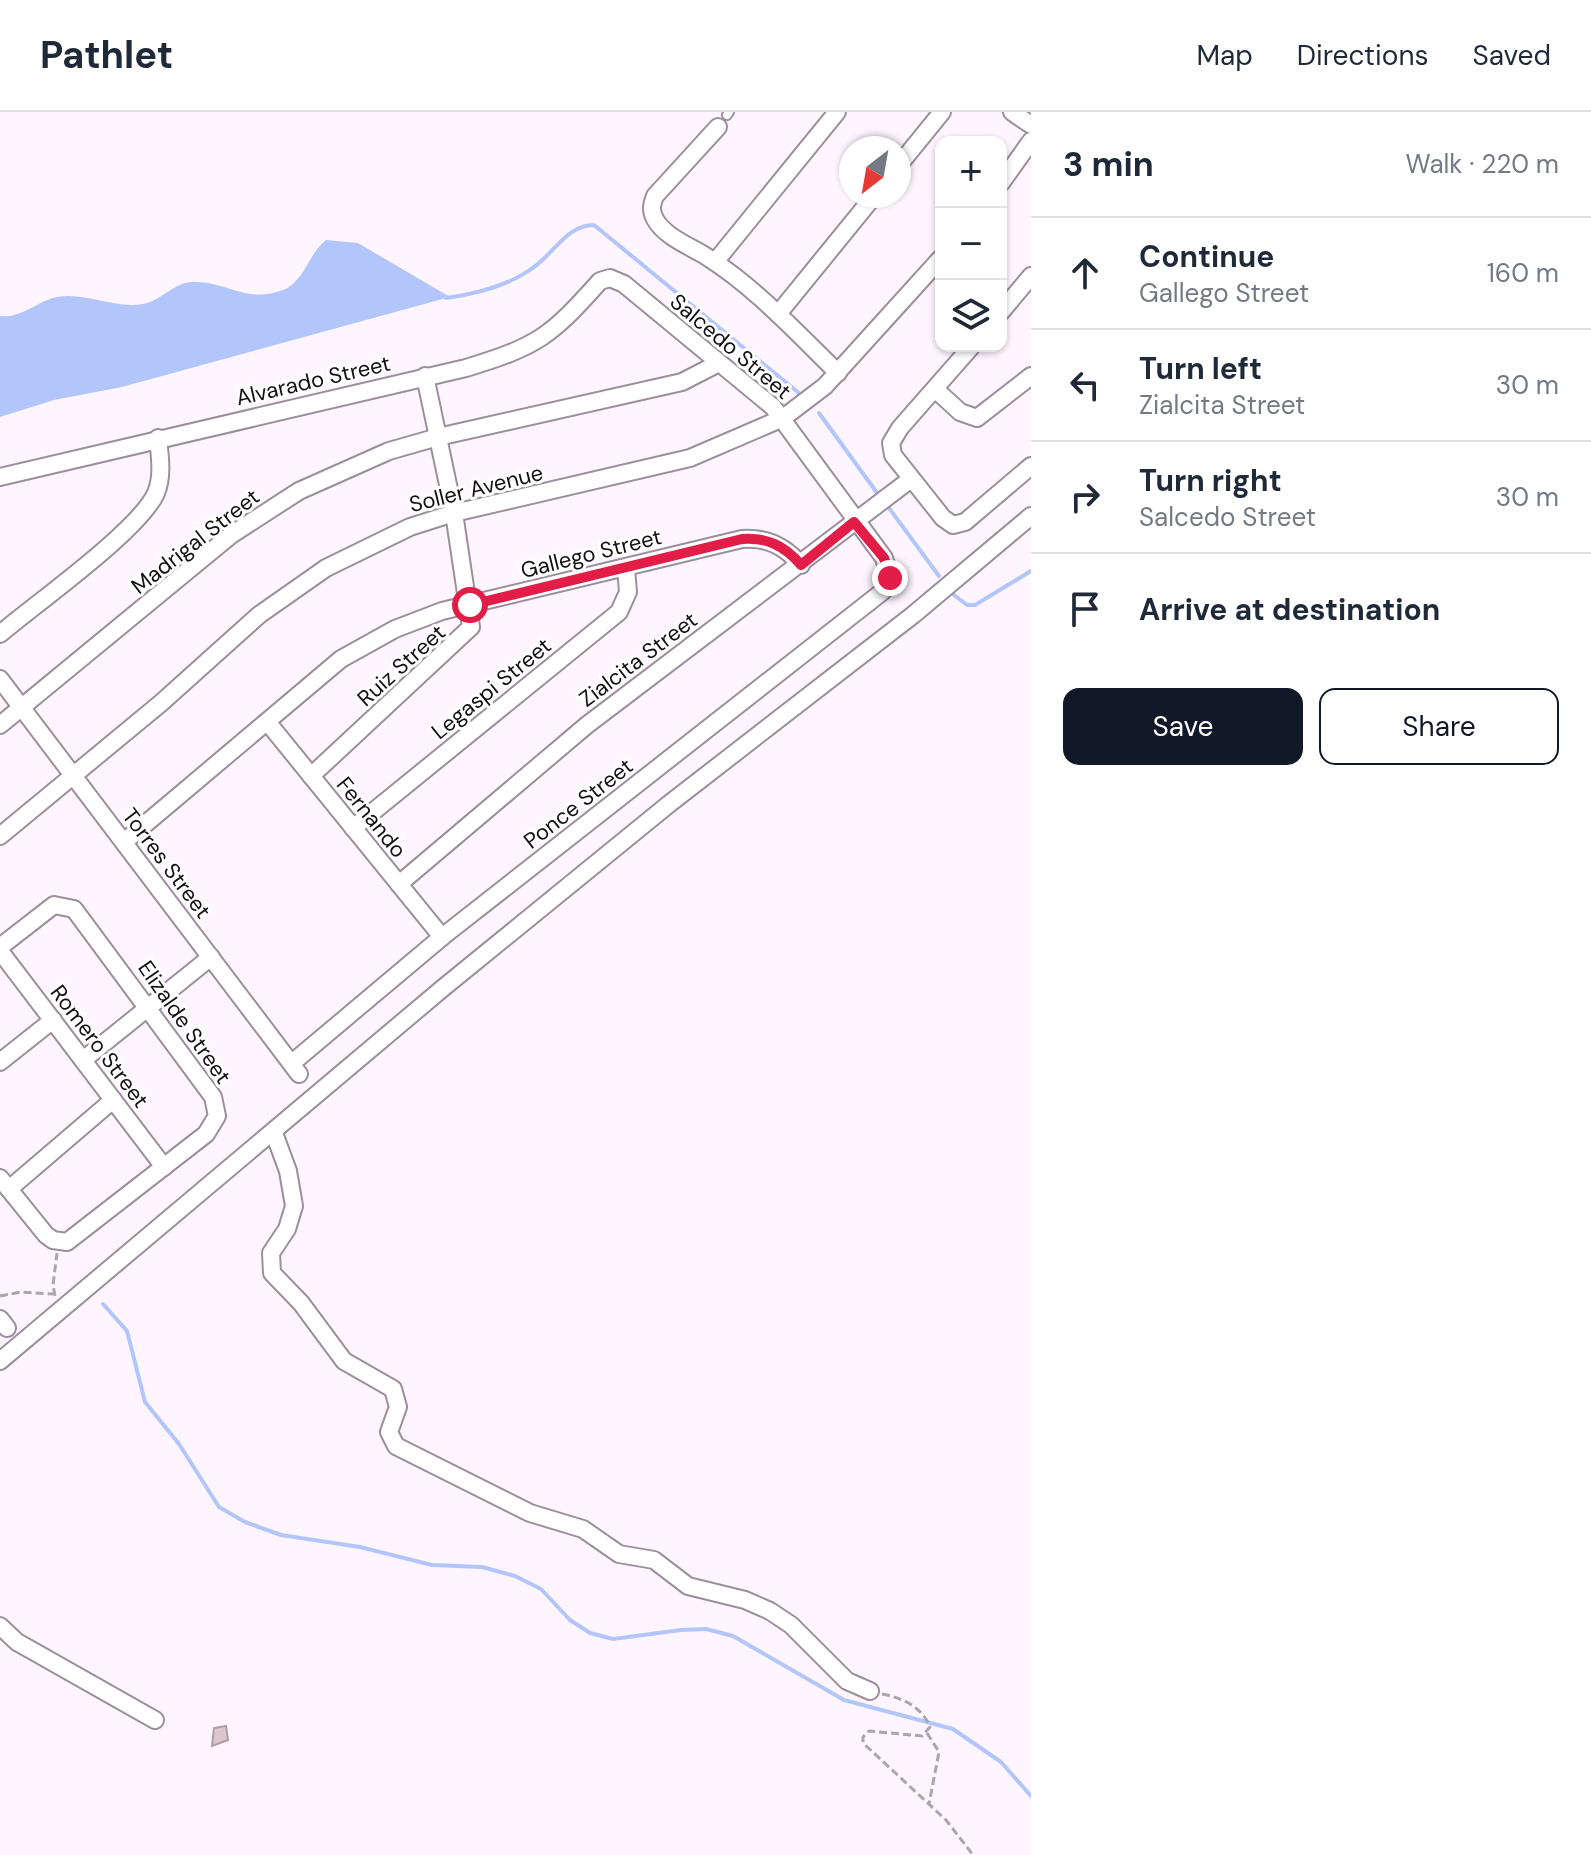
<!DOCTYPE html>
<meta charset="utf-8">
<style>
:root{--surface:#fff;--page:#f2f2f3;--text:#1f2937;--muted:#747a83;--line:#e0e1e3;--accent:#111827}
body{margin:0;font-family:"DM Sans",sans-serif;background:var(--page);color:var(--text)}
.controls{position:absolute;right:24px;top:24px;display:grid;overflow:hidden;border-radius:16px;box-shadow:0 2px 6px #0004}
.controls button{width:72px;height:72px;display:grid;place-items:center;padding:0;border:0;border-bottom:2px solid var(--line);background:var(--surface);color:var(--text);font:40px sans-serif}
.compass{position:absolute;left:839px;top:24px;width:72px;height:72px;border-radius:50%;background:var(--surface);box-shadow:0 2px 6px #0004;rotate:211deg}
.stop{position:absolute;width:24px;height:24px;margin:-18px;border:6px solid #e11d48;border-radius:50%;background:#fff}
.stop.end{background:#e11d48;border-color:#fff;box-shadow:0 2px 8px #0008}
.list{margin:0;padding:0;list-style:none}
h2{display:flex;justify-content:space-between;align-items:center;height:104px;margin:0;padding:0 32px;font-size:34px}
h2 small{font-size:26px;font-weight:400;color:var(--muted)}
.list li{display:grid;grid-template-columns:52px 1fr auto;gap:24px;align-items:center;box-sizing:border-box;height:112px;padding:0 32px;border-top:2px solid var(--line)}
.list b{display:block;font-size:30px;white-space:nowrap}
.list p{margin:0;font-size:26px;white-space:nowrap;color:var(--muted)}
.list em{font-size:26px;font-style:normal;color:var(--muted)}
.actions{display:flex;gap:16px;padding:24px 32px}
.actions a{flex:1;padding:18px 0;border:2px solid var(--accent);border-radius:16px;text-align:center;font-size:28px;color:var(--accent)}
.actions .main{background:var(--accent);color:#fff}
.icon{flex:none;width:44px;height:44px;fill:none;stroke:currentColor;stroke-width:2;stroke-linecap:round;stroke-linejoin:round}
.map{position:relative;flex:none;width:1031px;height:1743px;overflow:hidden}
header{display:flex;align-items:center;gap:48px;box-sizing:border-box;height:112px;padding:0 40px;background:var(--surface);border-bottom:2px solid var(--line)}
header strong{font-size:38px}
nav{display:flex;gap:44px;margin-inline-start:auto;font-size:28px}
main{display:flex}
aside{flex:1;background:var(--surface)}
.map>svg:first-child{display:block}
.water{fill:#b3c6fb}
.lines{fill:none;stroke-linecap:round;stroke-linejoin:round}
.stream{stroke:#b3c6fb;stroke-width:4}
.building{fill:#dbc6ce;stroke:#b29da5;stroke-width:2}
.service-casing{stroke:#9c8f9d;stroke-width:12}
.minor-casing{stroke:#9c8f9d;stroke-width:20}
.path{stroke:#ada5ad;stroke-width:3;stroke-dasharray:8 4;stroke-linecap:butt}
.service{stroke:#fff;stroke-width:8}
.minor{stroke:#fff;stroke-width:16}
.route{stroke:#e11d48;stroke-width:10}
.labels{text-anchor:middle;stroke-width:6;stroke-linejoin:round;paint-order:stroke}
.street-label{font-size:22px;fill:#130e13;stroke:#fff}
</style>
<header>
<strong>Pathlet</strong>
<nav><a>Map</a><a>Directions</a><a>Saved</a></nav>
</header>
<main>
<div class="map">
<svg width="1031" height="1743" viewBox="0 0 1031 1743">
<rect width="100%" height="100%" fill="#fff5ff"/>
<path class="water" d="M326,128L358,131L450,185L122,275L54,288L0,305V204C21,207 37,189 57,185C86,180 114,197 143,192C161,189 174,170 193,170C228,169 245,192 283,178C305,169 308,142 326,128Z"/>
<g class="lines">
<g class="stream">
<path d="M446,186C475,182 510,173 534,155C555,140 567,113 594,113L800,282"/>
<path d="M819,301L880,385"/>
<path d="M886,392L939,464"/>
<path d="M954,483L967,493H975L1031,459"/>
<path d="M103,1192L127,1219L145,1290L179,1332L219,1395L245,1410L281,1423L360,1435L432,1453L482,1455L515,1464L541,1477L570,1508L590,1521L613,1527L681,1518L706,1517L733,1524L844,1588L953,1617L1001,1650L1031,1684"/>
</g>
</g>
<path class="building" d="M226,1614L228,1628L212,1634L214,1616Z"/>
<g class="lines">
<g class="service-casing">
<path id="service" d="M727,3L729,0"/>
</g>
<g class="minor-casing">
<g id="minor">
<path d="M1012,0L1031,13"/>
<path d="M718,15L655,84C652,92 650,98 655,107C664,124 689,134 704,143C754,174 796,220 838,261"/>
<path d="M899,53L942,0"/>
<path d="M1001,71L1031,29"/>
<path d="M715,150L837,0"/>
<path d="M1001,200L1031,164"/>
<path d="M778,202L874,84"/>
<path d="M972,234L900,316L891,331L893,343L943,406L953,413L965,410L1031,354"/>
<path d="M935,277L960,300L977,306L1031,264"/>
<path d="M0,365L466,256C538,234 550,225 600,169L610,166L624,172L773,295L884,446L890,466L882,480L442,825L292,951"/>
<path d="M0,522C35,492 140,418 156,381C163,364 160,345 158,326"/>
<path d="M0,567L299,962"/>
<path d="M269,612L442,825"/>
<path d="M0,613L231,423L299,379L389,339L438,325L682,270L719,251"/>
<path d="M311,664L471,515L454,401L425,264"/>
<path d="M353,716L619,500L628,480L626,456"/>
<path d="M0,724L161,591L259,503L326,456L410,415L454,401L690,346L783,306L825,274L941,146"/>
<path d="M124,730L341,547L395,517L442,499L742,427C767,425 785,434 801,453"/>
<path d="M399,772L587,613L911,367"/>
<path d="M0,835L54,793L74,797L213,985L217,1004L206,1022L67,1130L53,1128L46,1123L0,1066"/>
<path d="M0,839L164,1055"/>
<path d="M83,948L211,845"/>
<path d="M0,950L53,908"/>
<path d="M274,1021L288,1059L294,1094L287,1117L271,1141L272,1161L301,1191L344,1249L393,1277L398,1295L389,1320L396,1334L530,1401L583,1417L619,1442L654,1448L688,1474L745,1488L770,1499L791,1513L847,1569L870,1579"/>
<path d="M9,1077L113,988"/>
<path d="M0,1207L7,1216"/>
<path d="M0,1249L443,876L669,692L913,503L1031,404"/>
<path d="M0,1514L17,1530L155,1608"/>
</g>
</g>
<g class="path">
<path d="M0,1184L21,1180L53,1182"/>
<path d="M55,1184L53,1173L57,1141"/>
<path d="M882,1582C903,1586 922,1595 930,1615L922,1624L869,1619L863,1625V1631L946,1708L973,1743"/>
<path d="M927,1621L939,1640L929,1692"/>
</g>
<use href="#service" class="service"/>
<use href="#minor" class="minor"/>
</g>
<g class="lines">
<path class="route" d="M470,493L742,427C767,425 785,434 801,453L854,410L884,446L890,466"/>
</g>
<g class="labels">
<g class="street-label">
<text transform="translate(731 234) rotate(40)" y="8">Salcedo Street</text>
<text transform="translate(313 268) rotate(-13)" y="8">Alvarado Street</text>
<text transform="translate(476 376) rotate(-14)" y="8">Soller Avenue</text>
<text transform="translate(195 429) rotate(-38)" y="8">Madrigal Street</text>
<text transform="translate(591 441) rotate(-14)" y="8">Gallego Street</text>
<text transform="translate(638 547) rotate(-37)" y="8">Zialcita Street</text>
<text transform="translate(401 553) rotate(-42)" y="8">Ruiz Street</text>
<text transform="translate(491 576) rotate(-39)" y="8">Legaspi Street</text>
<text transform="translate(578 691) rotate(-38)" y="8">Ponce Street</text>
<text transform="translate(372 705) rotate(51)" y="8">Fernando</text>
<text transform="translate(167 751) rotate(53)" y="8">Torres Street</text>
<text transform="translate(185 910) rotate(55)" y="8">Elizalde Street</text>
<text transform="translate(100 934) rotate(53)" y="8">Romero Street</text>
</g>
</g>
</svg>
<div class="controls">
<button>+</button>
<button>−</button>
<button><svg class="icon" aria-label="layers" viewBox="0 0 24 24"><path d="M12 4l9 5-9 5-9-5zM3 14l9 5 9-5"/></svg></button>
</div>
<svg class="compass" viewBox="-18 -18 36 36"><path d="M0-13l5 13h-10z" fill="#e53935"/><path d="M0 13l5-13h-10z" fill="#747a83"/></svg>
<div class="stop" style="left:470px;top:493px"></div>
<div class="stop end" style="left:890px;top:466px"></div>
</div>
<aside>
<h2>3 min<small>Walk · 220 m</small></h2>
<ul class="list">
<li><svg class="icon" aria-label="ahead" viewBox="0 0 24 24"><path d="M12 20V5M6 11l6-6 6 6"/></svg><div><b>Continue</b><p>Gallego Street</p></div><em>160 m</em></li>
<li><svg class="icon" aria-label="left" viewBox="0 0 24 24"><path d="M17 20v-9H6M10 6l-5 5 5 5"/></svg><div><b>Turn left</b><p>Zialcita Street</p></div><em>30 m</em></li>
<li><svg class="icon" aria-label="right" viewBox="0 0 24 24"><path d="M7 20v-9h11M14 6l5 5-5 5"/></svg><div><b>Turn right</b><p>Salcedo Street</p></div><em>30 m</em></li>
<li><svg class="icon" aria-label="arrive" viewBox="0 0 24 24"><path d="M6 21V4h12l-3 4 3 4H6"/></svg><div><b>Arrive at destination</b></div></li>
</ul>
<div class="actions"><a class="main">Save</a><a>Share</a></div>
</aside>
</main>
